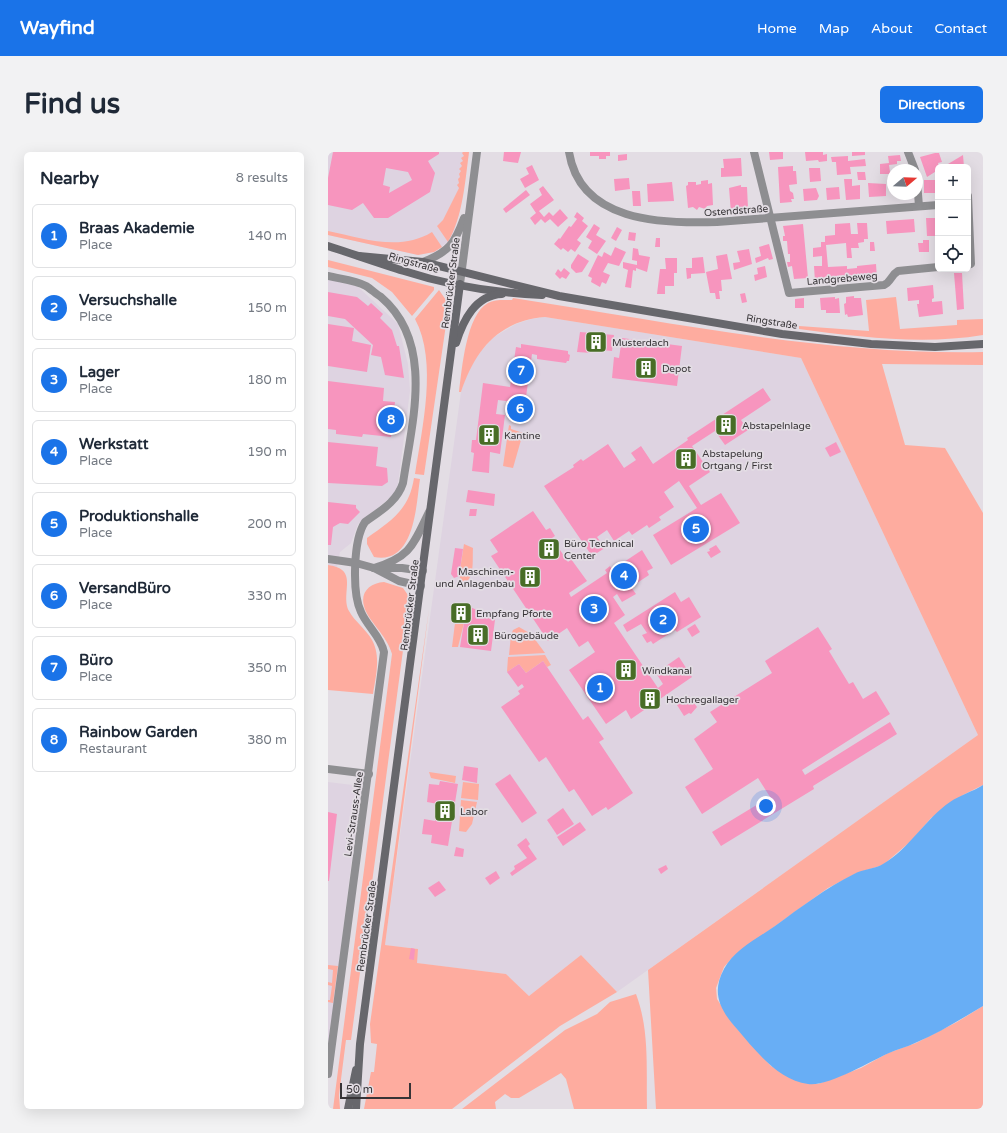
<!DOCTYPE html>
<meta charset="utf-8">
<style>
:root{--surface:#fff;--page:#f2f2f3;--text:#1f2937;--muted:#747a83;--line:#e0e1e3;--accent:#1a73e8}
body{margin:0;font-family:"Varela Round",sans-serif;background:var(--page);color:var(--text)}
.controls{position:absolute;right:12px;top:12px;display:grid;overflow:hidden;border-radius:6px;box-shadow:0 4px 16px #0002}
.controls button{width:36px;height:36px;display:grid;place-items:center;padding:0;border:0;border-bottom:1px solid var(--line);background:var(--surface);color:var(--text);font:20px sans-serif}
.compass{position:absolute;left:559px;top:12px;width:36px;height:36px;border-radius:50%;background:var(--surface);box-shadow:0 4px 16px #0002;rotate:71deg}
.scale{position:absolute;left:12px;bottom:10px;width:71px;box-sizing:border-box;padding-left:4px;border:2px solid #373437;border-top:0;font-size:11px;line-height:14px;white-space:nowrap;color:#373437;-webkit-text-stroke:3px #e3dde4;paint-order:stroke}
.you{position:absolute;left:438px;top:654px;width:14px;height:14px;margin:-10px;border:3px solid #fff;border-radius:50%;background:#1a73e8;box-shadow:0 0 0 6px #1a73e833}
.badge{display:grid;place-items:center;width:26px;height:26px;border-radius:50%;background:var(--accent);color:#fff;font-size:13px;font-weight:700}
.pin{position:absolute;translate:-50% -50%;border:2px solid #fff;box-shadow:0 1px 4px #0006}
.list{margin:0;padding:0;list-style:none}
h2{display:flex;justify-content:space-between;align-items:center;height:52px;margin:0;padding:0 16px;font-size:17px}
h2 small{font-size:13px;font-weight:400;color:var(--muted)}
.list li{display:grid;grid-template-columns:26px 1fr auto;gap:12px;align-items:center;box-sizing:border-box;height:64px;margin:0 8px 8px;padding:0 8px;border:1px solid var(--line);border-radius:6px}
.list b{display:block;font-size:15px;white-space:nowrap}
.list p{margin:0;font-size:13px;white-space:nowrap;color:var(--muted)}
.list em{font-size:13px;font-style:normal;color:var(--muted)}
.icon{flex:none;width:22px;height:22px;fill:none;stroke:currentColor;stroke-width:2;stroke-linecap:round;stroke-linejoin:round}
.map{position:relative;flex:none;width:655px;height:957px;overflow:hidden;border-radius:6px}
header{display:flex;align-items:center;gap:24px;box-sizing:border-box;height:56px;padding:0 20px;background:var(--accent);color:#fff}
header strong{font-size:19px}
nav{display:flex;gap:22px;margin-inline-start:auto;font-size:14px}
.intro{display:flex;align-items:center;justify-content:space-between;box-sizing:border-box;height:96px;padding:0 24px}
h1{margin:0;font-size:28px}
.button{padding:10px 18px;border-radius:6px;background:var(--accent);color:#fff;font-size:14px;font-weight:700}
main{display:flex;gap:24px;padding:0 24px}
aside{flex:1;background:var(--surface);border-radius:6px;box-shadow:0 4px 16px #0002}
.map>svg:first-child{display:block}
.built{fill:#ded3e1}
.green{fill:#feac9f}
.water{fill:#68aef5}
.building{fill:#f795be;fill-rule:evenodd}
.lines{fill:none;stroke-linecap:round;stroke-linejoin:round}
.minor{stroke:#8e8e91;stroke-width:8}
.tertiary{stroke:#8e8e91;stroke-width:8}
.secondary{stroke:#67676c;stroke-width:8}
.labels{text-anchor:middle;stroke-width:3.5;stroke-linejoin:round;paint-order:stroke}
.street-label{font-size:10px;fill:#373437;stroke:#e3dde4}
.poi-label{font-size:10px;fill:#373437;stroke:#e3dde4;text-anchor:start}
</style>
<header>
<strong>Wayfind</strong>
<nav><a>Home</a><a>Map</a><a>About</a><a>Contact</a></nav>
</header>
<div class="intro"><h1>Find us</h1><a class="button">Directions</a></div>
<main>
<aside>
<h2>Nearby<small>8 results</small></h2>
<ul class="list">
<li><span class="badge">1</span><div><b>Braas Akademie</b><p>Place</p></div><em>140 m</em></li>
<li><span class="badge">2</span><div><b>Versuchshalle</b><p>Place</p></div><em>150 m</em></li>
<li><span class="badge">3</span><div><b>Lager</b><p>Place</p></div><em>180 m</em></li>
<li><span class="badge">4</span><div><b>Werkstatt</b><p>Place</p></div><em>190 m</em></li>
<li><span class="badge">5</span><div><b>Produktionshalle</b><p>Place</p></div><em>200 m</em></li>
<li><span class="badge">6</span><div><b>VersandBüro</b><p>Place</p></div><em>330 m</em></li>
<li><span class="badge">7</span><div><b>Büro</b><p>Place</p></div><em>350 m</em></li>
<li><span class="badge">8</span><div><b>Rainbow Garden</b><p>Restaurant</p></div><em>380 m</em></li>
</ul>
</aside>
<div class="map">
<svg width="655" height="957" viewBox="0 0 655 957">
<rect width="100%" height="100%" fill="#e3dde4"/>
<g class="built">
<path d="M0,0H141L132,58L125,83L120,90L106,100L90,103L0,83Z"/>
<path d="M0,127L29,134L70,172L80,212L82,239L70,332L65,343L30,372L23,391L12,400L9,415L0,413Z"/>
<path d="M217,165L473,206L650,583L289,840L253,803L201,844L178,822L88,811L90,797L57,793L133,240L140,218L151,201L166,185L188,172L203,167Z"/>
<path d="M0,630L33,634L0,898Z"/>
</g>
<g class="green">
<path d="M135,0H141C137,30 135,64 120,90L109,74L115,68L131,36L129,33L131,31L130,27L132,25L131,22L133,19L131,17L134,14L132,11L135,9L133,6L136,4L134,1Z"/>
<path d="M0,79C34,86 72,100 104,80L114,95L106,100L90,103L0,83Z"/>
<path d="M0,108L106,135V138L84,164L64,140L44,126L0,115Z"/>
<path d="M111,138L120,151V159L96,323L87,322C94,276 110,210 87,167Z"/>
<path d="M568,145L572,177L629,173V168L655,167V183C595,193 531,185 471,177V174L541,179L538,148Z"/>
<path d="M185,146C341,170 497,203 655,200V213L554,212L577,293L617,296L655,361V633L635,643L603,666L583,689L555,713L529,721L500,736L422,792L404,806L396,815L388,836L389,847L405,872L443,914L463,926L490,932L533,916L560,901L588,891L629,870L655,854V957H328L320,818L650,583L473,206L217,165C170,169 147,198 133,240H131C134,217 138,163 160,151C167,147 177,148 184,148Z"/>
<path d="M181,273L183,274V277L195,281L185,316L175,314Z"/>
<path d="M86,326L92,327C88,353 87,413 46,405L39,392V386C64,368 81,358 86,326Z"/>
<path d="M136,392L145,396C144,411 148,429 131,434L132,424H131Z"/>
<path d="M0,413C32,417 12,441 21,459C27,470 38,477 44,488C53,504 48,524 45,542L0,538Z"/>
<path d="M56,430L75,436L82,446L23,888H18L11,943L12,957H5L64,502C59,483 39,468 36,454C32,440 42,431 56,430Z"/>
<path d="M101,457L57,793L90,797L89,811L178,822L201,844L253,803L289,840L232,874L124,957H36L43,920H46L49,892L43,891L42,872Z"/>
<path d="M127,471H136L130,495H124Z"/>
<path d="M191,475L203,482L217,501L181,503L183,483L185,478Z"/>
<path d="M217,503L223,513L219,515L215,509L198,521L191,512L179,520L180,505Z"/>
<path d="M101,620L128,624L127,631L103,626Z"/>
<path d="M135,630L151,632L150,648L133,646Z"/>
<path d="M133,648L149,650L144,672L138,680L131,679Z"/>
<path d="M0,813L10,814L5,851L0,850V848H2L4,834L0,833V830L4,831L5,818L0,817Z"/>
<path d="M308,842C322,879 318,919 319,957H246L238,927L233,921L191,946H183L177,942L167,950L168,957H134L237,878L269,862L282,850Z"/>
</g>
<path class="water" d="M655,633V854C633,867 611,881 587,891C579,895 570,897 561,901C543,909 500,935 480,932C450,928 427,898 409,877C392,858 383,841 396,817C406,798 430,786 447,774C473,755 498,736 526,722C535,717 547,717 555,712C581,697 597,667 622,650C632,643 644,640 655,633Z"/>
<g class="building">
<path d="M5,0H111V2L100,9L107,21L102,40L60,66H46L35,51L24,58L0,53V26ZM58,16L80,20L84,28L61,41L62,35L55,33Z"/>
<path d="M176,0H193L190,11L175,9Z"/>
<path d="M262,0H282V4H278V7H271V4H262Z"/>
<path d="M441,0H455V7L442,8Z"/>
<path d="M477,0H495V3L499,2V9L491,10L490,8L478,9Z"/>
<path d="M524,0H537V3L524,4Z"/>
<path d="M607,1H611L614,10L610,11L611,14L614,12L615,15H610V18L599,25L592,5Z"/>
<path d="M299,2V8L290,9V3Z"/>
<path d="M572,3L573,9H569V12L561,13L562,20L565,19V28H562V22H552V12L561,11L560,4Z"/>
<path d="M635,3L636,15H615Z"/>
<path d="M520,4V9L537,7L538,14L522,15L523,22L509,23L508,10H504L503,5Z"/>
<path d="M413,6L414,24L393,25V16H396L395,7Z"/>
<path d="M204,13L211,28L197,36L192,27L201,22L198,16Z"/>
<path d="M465,14V19H468L469,32L461,33L462,39L465,41L466,47H463L464,50L452,51L450,15Z"/>
<path d="M481,16H492L493,29L482,30Z"/>
<path d="M529,20H537L538,28H530Z"/>
<path d="M301,26L302,37L287,39L286,27Z"/>
<path d="M516,27H524V34L532,33V47L518,48Z"/>
<path d="M380,28V32L384,31L385,53L379,54L377,57L371,55L369,58L365,55L360,56L358,34L360,33V30H368V33L373,32V29Z"/>
<rect x="596" y="28" width="14" height="13"/>
<path d="M344,30L346,49L320,50L319,32Z"/>
<path d="M540,31L558,32V44L541,45Z"/>
<path d="M413,33V35H419L420,56H411L412,60L403,61L401,36Z"/>
<path d="M215,34L226,48L211,59L216,65L221,60L225,64L232,57L240,66L230,75L222,67L217,71L213,67L207,73L202,66L208,61L202,52L214,43L211,37Z"/>
<path d="M511,35L512,47L499,48L498,36Z"/>
<path d="M488,36L491,44L489,48L476,49L475,37Z"/>
<path d="M198,38L202,43L178,61L175,57Z"/>
<path d="M304,39H312L313,54H305Z"/>
<path d="M249,60L256,66L254,69L260,74L249,88L253,91L247,100L243,97L240,100L235,96L233,98L226,92L231,86L232,87L241,74L243,75L249,67L246,65Z"/>
<path d="M598,66H610V84H599Z"/>
<path d="M586,67L587,80L559,82L558,69Z"/>
<path d="M522,71L523,82H530L529,71H539L540,87H536V90L530,91L531,96H523L524,106H519L518,91L498,93L500,115L519,114V117L529,116V114L548,112L549,127L530,128L529,126H520V130H487L486,114H494V104L485,105V96L493,95V90H497V84L507,83V72Z"/>
<path d="M266,72L272,76L268,83L278,89L269,102L260,96L264,89L258,85Z"/>
<path d="M475,72L480,126L466,127L464,114L460,115L459,110H462V102H460L459,89H455V84H457L455,74Z"/>
<path d="M289,75L294,78L288,89L283,86Z"/>
<path d="M301,80L308,81L307,89L300,88Z"/>
<path d="M328,86H332V95H327Z"/>
<path d="M595,88H601V100H591L590,91H595Z"/>
<path d="M542,90H546L547,99H542Z"/>
<path d="M441,92L445,107L441,108L440,106L428,111L427,106L433,104L431,95Z"/>
<path d="M287,95L298,100L291,114L280,111L275,120L282,123L278,132L274,130L272,135L263,130L264,126L260,124L270,103L274,105L276,100L283,104Z"/>
<path d="M305,96L310,97L311,103L322,105L319,120L308,116V119L305,118L303,136L297,135L300,118L295,116V110L309,113V109L304,108Z"/>
<path d="M421,97L424,112L406,118L405,111L412,110L409,99Z"/>
<path d="M250,102L261,109L254,120L248,121L243,116V113Z"/>
<path d="M399,102L404,127L393,128L394,139H391L392,147H388L387,141H382L378,120L390,117L388,104Z"/>
<path d="M375,105L377,121L363,122V126L359,127L358,116H364V106Z"/>
<path d="M337,106H349V121H346V134H337V142H329L332,117H338Z"/>
<path d="M437,114L439,125L427,129L426,123L430,122L429,116Z"/>
<path d="M236,116L242,121L238,127L234,125L232,127L227,122L230,117L233,120Z"/>
<path d="M626,121H634L636,157L629,158Z"/>
<path d="M605,133L606,146L604,147V150L614,149L615,162L591,165L589,152H591V148L580,149L579,136Z"/>
<path d="M0,140L29,145L40,154L43,151L55,162L52,166L64,178L69,194H71L76,226L57,223L53,205L43,203L45,193L17,167L0,164Z"/>
<path d="M417,141L419,150L414,151L412,142Z"/>
<path d="M526,144V146H533L535,163L520,165L519,162L517,163L516,152L518,151V145Z"/>
<path d="M507,145V147L511,146L512,161H498V158H493L492,146Z"/>
<path d="M476,146V156H467V147Z"/>
<path d="M0,172L26,176L24,189L43,193L39,220L0,214Z"/>
<path d="M252,180L286,183L284,199L265,197L264,201L249,200Z"/>
<path d="M294,186L354,194L349,234L284,226L286,205L291,206Z"/>
<path d="M193,192L240,199V202L242,203L241,209H239L238,211L209,207V203L204,202L197,252H199L197,267L184,265L186,250L170,248L168,262L177,263L172,302L162,300L161,321L144,319L146,301L143,300L144,288H148L155,231L182,235L188,195L193,196Z"/>
<path d="M0,229L56,236L55,249L67,250L63,285L35,282L34,285L8,282V278L0,277Z"/>
<path d="M435,236L443,248L413,268L420,278L397,293L387,279L364,294L382,320L361,334L373,353L393,341L412,371L343,413L325,383L369,356L351,329L336,340L346,355L331,365L333,368L321,376L319,373L304,383L301,379L286,389L279,378L269,385L277,396L264,404L216,334L246,315L245,313L253,307L255,309L280,292L296,316L308,308L303,301L313,294L325,312L360,288L359,286Z"/>
<path d="M0,290L50,295L48,314L59,316L60,330L54,334L0,331Z"/>
<path d="M508,290L513,300L502,305L497,296Z"/>
<path d="M140,338L167,342L166,354L138,350Z"/>
<path d="M0,350L28,353V356L32,360L20,372L12,371L5,375L3,393H0Z"/>
<path d="M142,357H149L148,364H141Z"/>
<path d="M205,359L218,378L222,376L227,384L224,386L240,410L243,407L259,429L241,441L243,445L279,421L277,418L282,414L284,418L314,398L325,416L319,419L321,423L303,435L308,442L294,450L289,442L285,445L297,463L286,471L330,536L335,532L328,521L351,505L364,525L303,567L298,558L278,572L241,518L267,500L260,489L251,495L239,476L220,489L163,404L170,400L162,388Z"/>
<path d="M388,393L393,400L383,406L379,400L382,399L381,397Z"/>
<path d="M127,396L135,397L131,424L126,426L123,422Z"/>
<path d="M347,440L353,450L361,445L373,465L349,480L347,478L325,492L323,489L319,491L314,483L319,481L313,472L299,480L295,473Z"/>
<path d="M133,451L140,452L142,455L149,458L168,460L163,499L132,495L136,471L131,470L128,464L130,456Z"/>
<path d="M367,472L372,480L364,485L359,477Z"/>
<path d="M490,475L504,497L501,499L521,532L525,530L535,547L548,539L562,562L474,618L477,623L562,570L569,582L485,634L486,637L393,694L384,680L442,645L430,626L374,662L357,635L385,617L366,587L389,570L382,560L444,521L437,509Z"/>
<path d="M215,509L255,568L260,564L276,587L271,590L305,641L280,658L278,655L264,664L246,637L241,640L218,605L211,610L173,555L192,542L190,539L196,535L194,532L190,535L179,520L191,512L198,521Z"/>
<path d="M361,544L369,555L363,562L361,561L356,564L349,553Z"/>
<path d="M136,614L150,616L149,631L134,628Z"/>
<path d="M182,622L209,661L194,671L167,632Z"/>
<path d="M112,629L130,632L120,694L103,691L104,683L94,682L96,667L107,669L110,652L99,650L101,632L111,633Z"/>
<path d="M235,656L246,672L229,683L219,668Z"/>
<path d="M0,660L9,662L1,729H0Z"/>
<path d="M252,670L258,678L235,694L229,685Z"/>
<path d="M198,686L202,692L200,694L209,707L184,724L182,721L187,717L186,714L199,706L189,693Z"/>
<path d="M128,695L136,697L135,705L126,704Z"/>
<path d="M338,713L340,717L333,722L330,717Z"/>
<path d="M168,719L172,726L162,733L157,726Z"/>
<path d="M111,729L118,738L107,745L100,736Z"/>
<path d="M83,796L87,797L86,808L81,807Z"/>
</g>
<g class="lines">
<g class="minor">
<path d="M241,0C252,70 333,72 389,70L610,53"/>
<path d="M426,0L461,141L556,133C563,130 563,123 570,119L610,115"/>
<path d="M580,0L587,18"/>
<path d="M589,30L591,54"/>
<path d="M640,44L643,112L640,113"/>
<path d="M0,124C12,127 27,128 38,134C43,137 48,142 53,145C107,191 84,270 75,331C69,350 52,359 37,370C25,388 24,441 33,460C39,474 53,485 56,500L0,922"/>
<path d="M0,407L28,411L46,416L71,429L93,434"/>
<path d="M46,416C83,405 85,393 101,360"/>
<path d="M55,416H74L95,419"/>
<path d="M0,617L41,622"/>
</g>
<g class="tertiary">
<path d="M95,110C121,100 127,91 136,66"/>
<path d="M132,132L149,0"/>
</g>
<g class="secondary">
<path d="M0,94C25,102 50,111 76,119C119,133 169,141 214,143"/>
<path d="M31,104L95,110L231,144L454,182L543,192L607,195L655,192"/>
<path d="M128,191C135,169 147,143 174,142"/>
<path d="M20,957L28,918"/>
<path d="M28,957L32,892L132,132"/>
</g>
</g>
<defs>
<g id="building-square" transform="scale(1.15)"><rect x="-9" y="-9" width="18" height="18" rx="4" fill="#486d26" stroke="#e3dde4"/><path d="M-4-6H4V6H1V3H-1V6H-4ZM-2.5-4.3h1.7v1.8h-1.7ZM.8-4.3h1.7v1.8H.8ZM-2.5-1h1.7V.8h-1.7ZM.8-1h1.7V.8H.8Z" fill="#fff"/></g>
</defs>
<g fill-rule="evenodd">
<use href="#building-square" x="268" y="190"/>
<use href="#building-square" x="318" y="216"/>
<use href="#building-square" x="398" y="273"/>
<use href="#building-square" x="161" y="283"/>
<use href="#building-square" x="358" y="307"/>
<use href="#building-square" x="221" y="397"/>
<use href="#building-square" x="202" y="425"/>
<use href="#building-square" x="133" y="461"/>
<use href="#building-square" x="150" y="483"/>
<use href="#building-square" x="298" y="518"/>
<use href="#building-square" x="322" y="547"/>
<use href="#building-square" x="117" y="659"/>
</g>
<g class="labels">
<g class="street-label">
<text transform="translate(408 58) rotate(-4)" y="4">Ostendstraße</text>
<text transform="translate(86 110) rotate(16)" y="4">Ringstraße</text>
<text transform="translate(514 126) rotate(-5)" y="4">Landgrebeweg</text>
<text transform="translate(122 131) rotate(-83)" y="4">Rembrücker Straße</text>
<text transform="translate(444 169) rotate(9)" y="4">Ringstraße</text>
<text transform="translate(81 453) rotate(-83)" y="4">Rembrücker Straße</text>
<text transform="translate(25 662) rotate(-82)" y="4">Levi-Strauss-Allee</text>
<text transform="translate(38 774) rotate(-82)" y="4">Rembrücker Straße</text>
</g>
<g class="poi-label">
<text x="284" y="194">Musterdach</text>
<text x="334" y="220">Depot</text>
<text x="414" y="277">Abstapelnlage</text>
<text x="176" y="287">Kantine</text>
<text x="374" y="305">Abstapelung<tspan x="374" dy="12">Ortgang / First</tspan></text>
<text x="236" y="395">Büro Technical<tspan x="236" dy="12">Center</tspan></text>
<text x="186" y="423" text-anchor="end">Maschinen-<tspan x="186" dy="12">und Anlagenbau</tspan></text>
<text x="148" y="465">Empfang Pforte</text>
<text x="166" y="487">Bürogebäude</text>
<text x="314" y="522">Windkanal</text>
<text x="338" y="551">Hochregallager</text>
<text x="132" y="663">Labor</text>
</g>
</g>
</svg>
<div class="controls">
<button>+</button>
<button>−</button>
<button><svg class="icon" aria-label="locate" viewBox="0 0 24 24"><circle cx="12" cy="12" r="6"/><path d="M12 2v4M12 18v4M2 12h4M18 12h4"/></svg></button>
</div>
<svg class="compass" viewBox="-18 -18 36 36"><path d="M0-13l5 13h-10z" fill="#e53935"/><path d="M0 13l5-13h-10z" fill="#747a83"/></svg>
<div class="scale">50 m</div>
<div class="you"></div>
<div class="pin badge" style="left:272px;top:536px">1</div>
<div class="pin badge" style="left:335px;top:468px">2</div>
<div class="pin badge" style="left:266px;top:457px">3</div>
<div class="pin badge" style="left:296px;top:424px">4</div>
<div class="pin badge" style="left:368px;top:377px">5</div>
<div class="pin badge" style="left:192px;top:257px">6</div>
<div class="pin badge" style="left:193px;top:219px">7</div>
<div class="pin badge" style="left:63px;top:268px">8</div>
</div>
</main>
